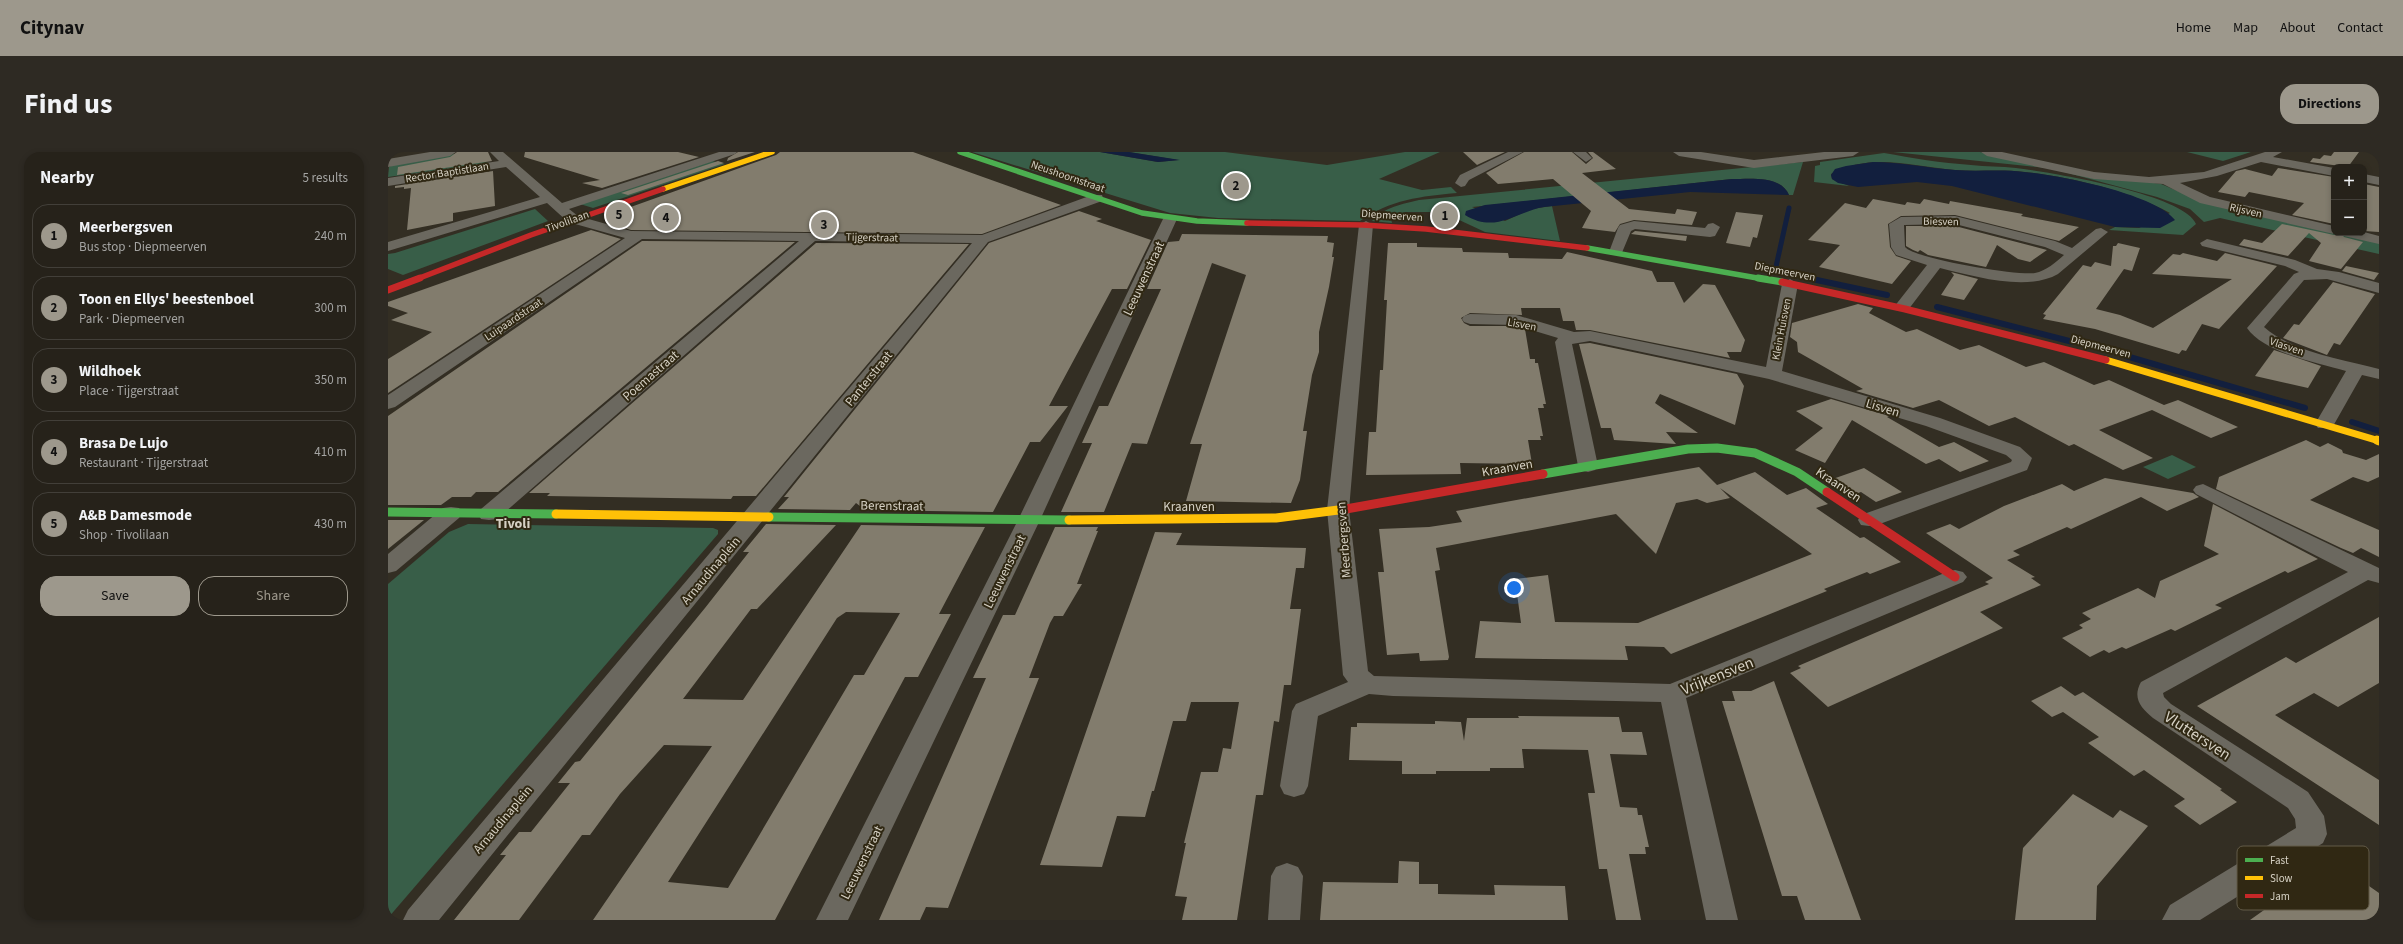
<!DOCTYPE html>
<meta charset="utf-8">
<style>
:root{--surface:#26221a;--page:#2e2a23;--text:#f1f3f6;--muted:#a4a4a2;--line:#423f39;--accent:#9d988c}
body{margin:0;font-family:"Source Sans 3",sans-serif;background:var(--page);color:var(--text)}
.controls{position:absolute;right:12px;top:12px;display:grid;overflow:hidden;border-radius:8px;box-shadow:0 2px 6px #0003}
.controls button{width:36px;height:36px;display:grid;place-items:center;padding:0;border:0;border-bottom:1px solid var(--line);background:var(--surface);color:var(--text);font:20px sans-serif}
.you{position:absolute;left:1126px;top:436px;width:14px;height:14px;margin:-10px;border:3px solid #fff;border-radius:50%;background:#1a73e8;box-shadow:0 0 0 6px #1a73e833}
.badge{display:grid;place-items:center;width:26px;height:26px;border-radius:50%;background:var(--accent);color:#111;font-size:13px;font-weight:700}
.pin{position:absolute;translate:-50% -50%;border:2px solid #fff;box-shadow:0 1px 4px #0006}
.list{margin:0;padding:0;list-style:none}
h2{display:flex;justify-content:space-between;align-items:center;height:52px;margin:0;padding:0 16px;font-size:17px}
h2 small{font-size:13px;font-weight:400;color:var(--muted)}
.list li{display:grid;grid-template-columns:26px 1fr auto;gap:12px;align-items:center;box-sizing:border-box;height:64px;margin:0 8px 8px;padding:0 8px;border:1px solid var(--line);border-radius:16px}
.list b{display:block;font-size:15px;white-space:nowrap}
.list p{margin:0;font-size:13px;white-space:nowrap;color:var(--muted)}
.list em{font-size:13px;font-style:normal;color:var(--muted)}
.actions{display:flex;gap:8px;padding:12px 16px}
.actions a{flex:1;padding:9px 0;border:1px solid var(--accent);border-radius:16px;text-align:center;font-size:14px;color:var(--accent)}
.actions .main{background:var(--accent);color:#111}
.map{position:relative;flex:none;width:1991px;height:768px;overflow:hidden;border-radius:16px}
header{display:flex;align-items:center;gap:24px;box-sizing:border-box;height:56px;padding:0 20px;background:var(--accent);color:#111}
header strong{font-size:19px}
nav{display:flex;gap:22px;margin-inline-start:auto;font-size:14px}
.intro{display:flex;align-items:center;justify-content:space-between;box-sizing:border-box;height:96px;padding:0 24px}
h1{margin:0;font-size:28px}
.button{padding:10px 18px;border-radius:16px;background:var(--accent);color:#111;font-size:14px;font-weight:700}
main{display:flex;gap:24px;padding:0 24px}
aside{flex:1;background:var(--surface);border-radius:16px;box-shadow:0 2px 6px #0003}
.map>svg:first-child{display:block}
.green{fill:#385e48}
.water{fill:#121f3e}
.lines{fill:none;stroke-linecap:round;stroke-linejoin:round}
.stream-far1{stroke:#121f3e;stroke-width:5}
.stream{stroke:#121f3e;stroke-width:6}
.building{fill:#827c6d;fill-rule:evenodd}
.street{fill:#6b685f;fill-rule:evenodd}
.fast-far2{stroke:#4caf50;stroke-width:5.5}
.fast-far1{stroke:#4caf50;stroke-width:7}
.fast{stroke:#4caf50;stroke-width:9}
.slow-far2{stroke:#ffc107;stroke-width:5.5}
.slow-far1{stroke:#ffc107;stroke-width:7}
.slow{stroke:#ffc107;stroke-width:9}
.jam-far2{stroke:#c62828;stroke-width:5.5}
.jam-far1{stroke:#c62828;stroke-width:7}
.jam{stroke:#c62828;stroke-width:9}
.labels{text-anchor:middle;stroke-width:4;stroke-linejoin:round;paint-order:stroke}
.far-street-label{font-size:11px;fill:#d6d1c4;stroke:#302813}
.street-label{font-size:13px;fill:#d6d1c4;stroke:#302813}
.neighbourhood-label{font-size:14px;font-weight:bold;fill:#d6d1c4;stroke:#302813}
.near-street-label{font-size:16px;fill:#d6d1c4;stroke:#302813}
.key{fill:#302813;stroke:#625b48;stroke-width:1}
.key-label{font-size:11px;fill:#d6d1c4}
</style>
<header>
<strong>Citynav</strong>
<nav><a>Home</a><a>Map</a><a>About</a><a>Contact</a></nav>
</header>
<div class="intro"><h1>Find us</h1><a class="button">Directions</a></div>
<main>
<aside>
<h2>Nearby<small>5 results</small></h2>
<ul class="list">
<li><span class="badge">1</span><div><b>Meerbergsven</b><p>Bus stop · Diepmeerven</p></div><em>240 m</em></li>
<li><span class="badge">2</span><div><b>Toon en Ellys' beestenboel</b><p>Park · Diepmeerven</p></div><em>300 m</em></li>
<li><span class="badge">3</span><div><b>Wildhoek</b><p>Place · Tijgerstraat</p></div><em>350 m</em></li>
<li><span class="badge">4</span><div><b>Brasa De Lujo</b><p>Restaurant · Tijgerstraat</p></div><em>410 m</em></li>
<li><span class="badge">5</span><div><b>A&amp;B Damesmode</b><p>Shop · Tivolilaan</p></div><em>430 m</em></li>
</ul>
<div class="actions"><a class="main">Save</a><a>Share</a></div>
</aside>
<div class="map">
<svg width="1991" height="768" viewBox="0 0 1991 768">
<rect width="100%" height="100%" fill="#332e23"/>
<g class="green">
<path d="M79,0H87L100,11L0,25L1,15L9,11Z"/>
<path d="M584,0H712L770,10L790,8L741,0H837L939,13L1017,0H1052L991,27L1034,38L1063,35L1069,41C1034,44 1001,48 972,69L830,66L782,61Z"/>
<path d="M1505,0H1592L1658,16Z"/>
<path d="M1799,0H1863L1835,9Z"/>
<path d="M1496,1C1524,6 1553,11 1583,13C1598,15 1613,14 1628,16C1660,20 1797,42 1808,72L1795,83L1721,78L1727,75L1751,76L1782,61C1741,39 1683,25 1637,20C1613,17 1590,20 1567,18C1523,14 1483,0 1443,22L1444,27L1461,34L1426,30L1427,14L1432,13V10Z"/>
<path d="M324,9L337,12L205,56L192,52Z"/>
<path d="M1415,10L1405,43H1401C1393,23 1361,27 1344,27L1084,55L1117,69L1143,57L1164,54L1172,89L1097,80L1054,60H1017L1007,63L1003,67L1004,71L984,69C996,55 1015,52 1031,48Z"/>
<path d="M1665,17L1773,32L1811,48L1991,90V102L1832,66L1816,70L1802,57L1769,45Z"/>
<path d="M147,57L160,69L15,123L0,117V102L7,101Z"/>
<path d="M1784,303L1808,315L1780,327L1755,315Z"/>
<path d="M80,372L325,376L330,378V382L0,766V432L61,380Z"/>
</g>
<g class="water">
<path d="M712,0H741L792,8L770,10Z"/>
<path d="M1485,10C1513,10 1539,16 1567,18C1590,20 1613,17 1636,20C1670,23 1767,42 1787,68L1772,76L1727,75L1564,34L1529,30L1470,35L1450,31L1444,27L1443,23L1447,17L1458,14Z"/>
<path d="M1344,27C1362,27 1393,23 1401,43L1302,40L1156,55C1127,60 1108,82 1077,63L1078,59L1097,53Z"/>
</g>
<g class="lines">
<path class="stream-far1" d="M1387,119L1401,56"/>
<g class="stream">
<path d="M1424,127L1499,143"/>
<path d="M1549,155L1685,190"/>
<path d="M1738,204L1917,256"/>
<path d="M1964,270L1991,279"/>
</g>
</g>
<g class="building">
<path d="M69,0H100L104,9L9,23L10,15L62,5Z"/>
<path d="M137,0H290L311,5L214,36L194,31L212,28L136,5Z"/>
<path d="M350,0H367L339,9L340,6Z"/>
<path d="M392,0H525L673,53L594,82L243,78L221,71L234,67L222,63L226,61L388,3Z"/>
<path d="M1075,0H1117L1089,13Z"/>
<path d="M1136,0H1184L1198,12L1205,6L1200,0H1205L1228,17L1194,21L1241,57L1287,62L1289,57L1309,60L1304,73L1246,68L1232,72L1227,80L1194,76L1203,59L1165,27L1110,32L1098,21Z"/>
<path d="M1946,0H1971L1960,15L1922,10L1925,6L1932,7L1936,3L1943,4Z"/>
<path d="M330,9L336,11L240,43L233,41Z"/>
<path d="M1890,16L1946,25V72L1904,63L1916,51L1861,40L1857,45L1830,40L1848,19L1857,17L1884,24Z"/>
<path d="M105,19L107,54L65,61V69L19,78L23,36L16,37V35L7,36V34Z"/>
<path d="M1976,32L1991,35V80L1976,79Z"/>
<path d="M1485,47L1517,53L1519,50L1532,52L1536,47L1561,52L1562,49L1635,62L1633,64L1691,75L1671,89L1567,63L1513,64L1500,72L1502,95L1508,104L1523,109L1504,132L1431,115L1452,93L1420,88L1457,51L1478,56Z"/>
<path d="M691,59L714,67L708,69L763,88L739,137H724L661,254H680L652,290H642L605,360L477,358L468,351L462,358L390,357L401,345H396L601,91Z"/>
<path d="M1348,60L1375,63L1369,86L1365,85L1362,95L1338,91Z"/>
<path d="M1894,72L1946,83L1953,81L1956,85L1975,90L1953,117L1921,109L1933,91L1921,81L1900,104L1851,93L1856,87L1874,91Z"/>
<path d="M1518,74H1567L1659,98L1642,110L1630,107L1609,93L1598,115L1540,103L1532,98L1530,100L1525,98L1518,94Z"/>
<path d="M203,78L233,87L0,241V207L44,180L3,168L20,161L0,154V150Z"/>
<path d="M1247,79L1299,84L1298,89L1243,82Z"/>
<path d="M794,82L940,84L939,90L946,91L944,105H946L941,135L931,180V200L924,223L915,279H919L912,328L903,351L798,349L814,292H802L858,123L824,111L759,292L744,291L716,360H673L704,291H694L711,254H720L773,137H759L780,90L791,89Z"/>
<path d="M254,89L407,90L110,340H88L83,345H64L53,353H0V264Z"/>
<path d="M428,91L581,92L368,344H345L343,347L159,344L162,341H141Z"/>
<path d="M1000,91H1029V95L1074,96L1075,100L1120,101L1121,106L1174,107L1179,100L1264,119L1269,130H1286L1296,151L1315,132L1327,133L1357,188L1353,200H1339L1342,206L1202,178H1188L1186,169H1175L1172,156H1133L1134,163L1082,161L1073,166L1076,171L1082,174H1127L1137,177L1142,207H1147V211H1150L1158,252H1155L1156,256H1150L1155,284H1152L1153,288H1140L1144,312L1072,311L1073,322L978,323L981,280H988L992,218H995L999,148H996Z"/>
<path d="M1730,91L1752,96L1744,119L1736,117L1708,157L1732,163L1765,176L1844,127L1764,122L1785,102L1792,103L1795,101L1829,109L1837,101L1889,114L1831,177L1814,172L1798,199L1794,198L1791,202L1707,177L1655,167L1658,163L1655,162L1695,113L1703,115L1707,110L1723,114L1725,94H1728Z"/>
<path d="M1958,114L1991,121L1986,128L1954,119Z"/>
<path d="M1563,120L1590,127L1576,148L1553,143L1566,123Z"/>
<path d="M1945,130L1987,142L1952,193L1946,191L1939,203L1895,186L1906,172L1911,173Z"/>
<path d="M1470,152L1485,156L1481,161L1518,180L1529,177L1572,198L1591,193L1638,215L1656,210L1706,233L1721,228L1776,253L1790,248L1850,275L1823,286L1764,258L1711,278L1765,306L1735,318L1686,292L1681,294L1627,265L1601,274L1551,248L1525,256L1468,239L1475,237L1410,200L1409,190L1402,185L1404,171Z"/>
<path d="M1202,191L1349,222L1356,234L1347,273L1272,242L1267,251L1310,281L1278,280L1288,292L1226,288L1223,276H1213L1191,192Z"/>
<path d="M1886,198L1933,214L1920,236L1867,224Z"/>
<path d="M1443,247L1501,264L1499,265L1551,295L1566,290L1601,309L1572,320L1551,307L1538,312L1464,268L1437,311L1407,298L1435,276L1408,259Z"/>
<path d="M1918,288L1932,295L1940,291L1954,298L1955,301L1978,308L1991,302V325L1980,330L1965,325L1922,348L1991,378V405L1973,396L1965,401L1953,396L1828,337L1831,325Z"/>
<path d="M1311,315L1329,333L1367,320L1399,343L1418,336L1440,352L1428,356L1472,386L1476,385L1513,410L1482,422L1479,420L1436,437L1439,439L1283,502L1276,495L1237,494L1240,508L1087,506L1092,469L1133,471L1127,427L1160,423L1167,470L1250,471L1424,402L1332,336L1342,346L1319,351L1309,347L1288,351L1268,402L1228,362L1048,396L1052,418L1047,419L1061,505L1060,508L1032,509L1031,501L999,503L990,420H996L991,377L1041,375L1074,370L1068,359Z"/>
<path d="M1476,316L1514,340L1488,350L1473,340L1461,344L1439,329Z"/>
<path d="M1717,326L1805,341L1811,345L1779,359L1753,345L1683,377L1679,375L1625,399L1632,403L1619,408L1647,425L1643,426L1653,433L1592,460L1615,476L1440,555L1402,521L1413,516L1410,514L1601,432L1597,430L1605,426L1538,381L1562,372L1571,377L1616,354L1674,332L1686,339Z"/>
<path d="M1825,352L1930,407L1900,421L1897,419L1827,453L1834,456L1787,479L1783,477L1738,497L1734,495L1721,501L1716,498L1702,505L1674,486L1695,476L1691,473L1703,467L1694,461L1750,436L1767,446L1772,429L1831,402L1816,394Z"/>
<path d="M0,368H36L0,397Z"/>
<path d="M378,372L448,373L369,457H363L295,547L355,548L473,373L597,375L551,462H563L530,525H517L387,768H205L324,594L276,593L232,642L202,683H194L131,768H66L118,703H112L131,680H143L182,631H170L187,610L192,609L317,456L361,400H355ZM458,460L512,461L476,523H466L340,736L280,730L449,466Z"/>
<path d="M667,375H710L708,379H710L689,432H694L675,464H666L662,471L641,526H651L560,756L538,755L532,768H491L598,526H585L615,463H627Z"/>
<path d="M767,380L794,381L788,393L918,396L916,416H908L902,457H913L903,533H896L891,570L886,569L875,643H868L849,768H794L799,745L787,744L798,691H796L813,620H830L835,596L843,597L851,550H803L798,569H785L766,639H764L757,665L729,664L714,715L652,713Z"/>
<path d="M1991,465V531L1950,555L1926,541L1887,563L1991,628V673L1809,554L1898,505L1908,511Z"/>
<path d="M1386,529L1413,604L1473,768H1417L1409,744H1394L1334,549H1347L1344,539H1363Z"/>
<path d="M1673,534L1687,544L1695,540L1834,637L1832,638L1849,650L1812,673L1786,654L1797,647L1756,618L1746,624L1700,591L1711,585L1675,560L1664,565L1643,549Z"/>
<path d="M1130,564L1231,565L1234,580H1254L1259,603L1222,602L1232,655L1249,656L1250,663H1254L1261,695H1257L1258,702H1241L1253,768H1228L1219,717H1211L1200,641H1207L1200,598L1134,597L1136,616H1102V619H1048V622H1014V609L961,608L963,575H969V571L1047,572V569L1073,570L1076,589L1079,566H1131Z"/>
<path d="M1685,642L1725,666L1732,658L1760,674L1709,734L1708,768H1627L1635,696Z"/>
<path d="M1011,709L1031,710V732H1050V742L1107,743L1106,733L1177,734L1180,768H932L935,730L1010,731Z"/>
<path d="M1951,713L1991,741V768H1862L1938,714L1946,716Z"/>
</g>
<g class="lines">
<g class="street">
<path d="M42,0H68L62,4L0,15V7Z"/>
<path d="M102,0H115L174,51L331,0H349L347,2L181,57L190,64L243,79L594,83L704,43H714L715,46L714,49L600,90L51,768H15L20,758L584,91L427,89L109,367L101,368L93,367L90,362L93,357L411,89L254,87L7,255L0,257V243L237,86L180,70L159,51L0,99V90L152,45L118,15L0,34V26L111,9Z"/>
<path d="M1120,0H1135L1081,28L1077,34L1073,35L1067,31L1072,23Z"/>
<path d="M1185,0H1198L1204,6L1198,10Z"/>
<path d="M1285,0H1313L1366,8L1436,0H1471L1465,4L1366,16L1291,4Z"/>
<path d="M1593,0H1614L1706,20L1761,25L1816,20L1877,0H1894L1885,5L1946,16V24L1873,10L1829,24L1792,31L1822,45L1946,74V81H1951L1946,82L1812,51L1775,32L1706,27L1599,4Z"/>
<path d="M1976,22L1991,25V33L1976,30Z"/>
<path d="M782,63L789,67L652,368L460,768H428L630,368L775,67Z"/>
<path d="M1567,64L1667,89L1684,96L1708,77L1713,76L1720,80L1670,122C1639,140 1585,124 1552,116L1520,158H1508L1506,155L1539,113L1508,103L1503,95L1501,72L1513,65ZM1567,72L1657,95L1676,103C1668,110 1658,119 1647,121C1630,124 1527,107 1517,95L1516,73Z"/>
<path d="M978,69L985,73L961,358L980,519L986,524L1282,532L1559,420L1567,418L1575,420L1579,425L1575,430L1298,546L1350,768H1318L1273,550L1005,544L981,542L930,564L920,634L916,642L906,645L896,642L892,634L904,559L908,552L960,530L955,523L939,358L971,73Z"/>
<path d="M1246,69L1317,76L1320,72L1325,71L1332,75L1327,84L1322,85L1247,77L1243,79L1233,103H1223L1221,100L1230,76L1232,73Z"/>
<path d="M1976,80L1991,84V92L1956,84L1954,81Z"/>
<path d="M1819,87L1907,108L1929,117L1951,120L1991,131V141L1939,127L1916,128L1876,175C1906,201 1955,207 1991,217V227L1974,223L1944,276H1930L1927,272L1958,219C1930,211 1876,201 1859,176L1906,122L1911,120L1897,114L1814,94L1812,91Z"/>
<path d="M1402,127L1410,132L1394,219L1552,266L1632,295L1644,306L1639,318L1489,373L1481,374L1473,373L1470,368L1473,363L1623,310L1624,308L1618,303L1538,274L1381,227L1202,189L1184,192L1210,314L1207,318L1200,320L1193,318L1190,314L1167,190L1170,186L1127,173L1082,172L1076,170L1074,167L1076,164L1082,162L1128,163L1186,180L1202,179L1378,215L1394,132Z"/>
<path d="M1815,332L1991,416V431L1980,428L1775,541L1776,545L1783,552L1920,640L1936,664L1939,682L1935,691L1812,768H1774L1782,753L1908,676L1907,667L1900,656L1765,566C1753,556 1744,546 1753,530L1960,420L1808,342L1805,338L1808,334Z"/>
<path d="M63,355L71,356L74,361L71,366L8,419L0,421V402L55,356Z"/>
<path d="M899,711L910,715L915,724L912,768H880L883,724L888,715Z"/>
</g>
<g class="fast-far2">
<path d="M572,0L754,61L809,69L859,71"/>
<path d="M1199,96L1375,127"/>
</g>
<path class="fast-far1" d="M1370,126L1394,130"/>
<g class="fast">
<path d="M1155,322L1300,297L1329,296L1367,301L1409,320L1439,340"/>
<path d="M0,360L168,362"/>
<path d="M381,365L681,368"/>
</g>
<path class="slow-far2" d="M275,37L384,0"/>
<path class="slow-far1" d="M1718,208L1991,289"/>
<g class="slow">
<path d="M1989,288L1991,289"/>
<path d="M168,362L381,365"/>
<path d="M681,368L888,366L958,357"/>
</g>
<g class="jam-far2">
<path d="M859,71L975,73L1038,77L1199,96"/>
<path d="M29,127L143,83L275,37"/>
</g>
<g class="jam-far1">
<path d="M1394,130L1517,157L1718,208"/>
<path d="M0,138L32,126"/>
</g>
<g class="jam">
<path d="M1439,340L1567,425"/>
<path d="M958,357L1155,322"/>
</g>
</g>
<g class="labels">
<g class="far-street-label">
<text transform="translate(59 20) rotate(-9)" y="4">Rector Baptistlaan</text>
<text transform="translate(680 24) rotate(19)" y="4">Neushoornstraat</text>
<text transform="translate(1858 58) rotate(13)" y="4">Rijsven</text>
<text transform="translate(1004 63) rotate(4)" y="4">Diepmeerven</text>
<text transform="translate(179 69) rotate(-20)" y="4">Tivolilaan</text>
<text transform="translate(1553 69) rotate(1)" y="4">Biesven</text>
<text transform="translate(484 85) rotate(1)" y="4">Tijgerstraat</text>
<text transform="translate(1397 119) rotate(11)" y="4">Diepmeerven</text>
<text transform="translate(125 167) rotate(-34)" y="4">Luipaardstraat</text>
<text transform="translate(1134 172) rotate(11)" y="4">Lisven</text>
<text transform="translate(1393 177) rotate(-79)" y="4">Klein Huisven</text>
<text transform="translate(1713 194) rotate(15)" y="4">Diepmeerven</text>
<text transform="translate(1899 194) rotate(19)" y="4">Vlasven</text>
</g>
<g class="street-label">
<text transform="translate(755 126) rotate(-65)" y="5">Leeuwenstraat</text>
<text transform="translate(262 223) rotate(-41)" y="5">Poemastraat</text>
<text transform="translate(480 226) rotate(-51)" y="5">Panterstraat</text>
<text transform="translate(1495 255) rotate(17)" y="5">Lisven</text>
<text transform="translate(1119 315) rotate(-10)" y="5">Kraanven</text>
<text transform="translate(1451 332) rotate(34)" y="5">Kraanven</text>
<text transform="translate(504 353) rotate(1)" y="5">Berenstraat</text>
<text x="801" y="359">Kraanven</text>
<text transform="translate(955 388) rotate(-94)" y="5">Meerbergsven</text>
<text transform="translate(322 418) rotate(-50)" y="5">Arnaudinaplein</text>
<text transform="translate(616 419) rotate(-64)" y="5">Leeuwenstraat</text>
<text transform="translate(114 667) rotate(-50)" y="5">Arnaudinaplein</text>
<text transform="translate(473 710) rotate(-64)" y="5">Leeuwenstraat</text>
</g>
<g class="neighbourhood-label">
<text x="125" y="376">Tivoli</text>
</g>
<g class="near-street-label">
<text transform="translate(1329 523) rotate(-22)" y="6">Vrijkensven</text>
<text transform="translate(1810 583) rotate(33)" y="6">Vluttersven</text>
</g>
</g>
<rect x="1849" y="694" width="132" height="64" rx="6" class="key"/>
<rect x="1857" y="706" width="18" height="4" fill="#4caf50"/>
<rect x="1857" y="724" width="18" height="4" fill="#ffc107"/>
<rect x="1857" y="742" width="18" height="4" fill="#c62828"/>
<g class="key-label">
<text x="1882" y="712">Fast</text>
<text x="1882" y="730">Slow</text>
<text x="1882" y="748">Jam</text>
</g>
</svg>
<div class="controls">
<button>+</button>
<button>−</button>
</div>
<div class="you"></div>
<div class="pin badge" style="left:1057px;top:64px">1</div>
<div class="pin badge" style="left:848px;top:34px">2</div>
<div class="pin badge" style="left:436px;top:73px">3</div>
<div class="pin badge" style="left:278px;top:66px">4</div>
<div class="pin badge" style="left:231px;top:63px">5</div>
</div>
</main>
